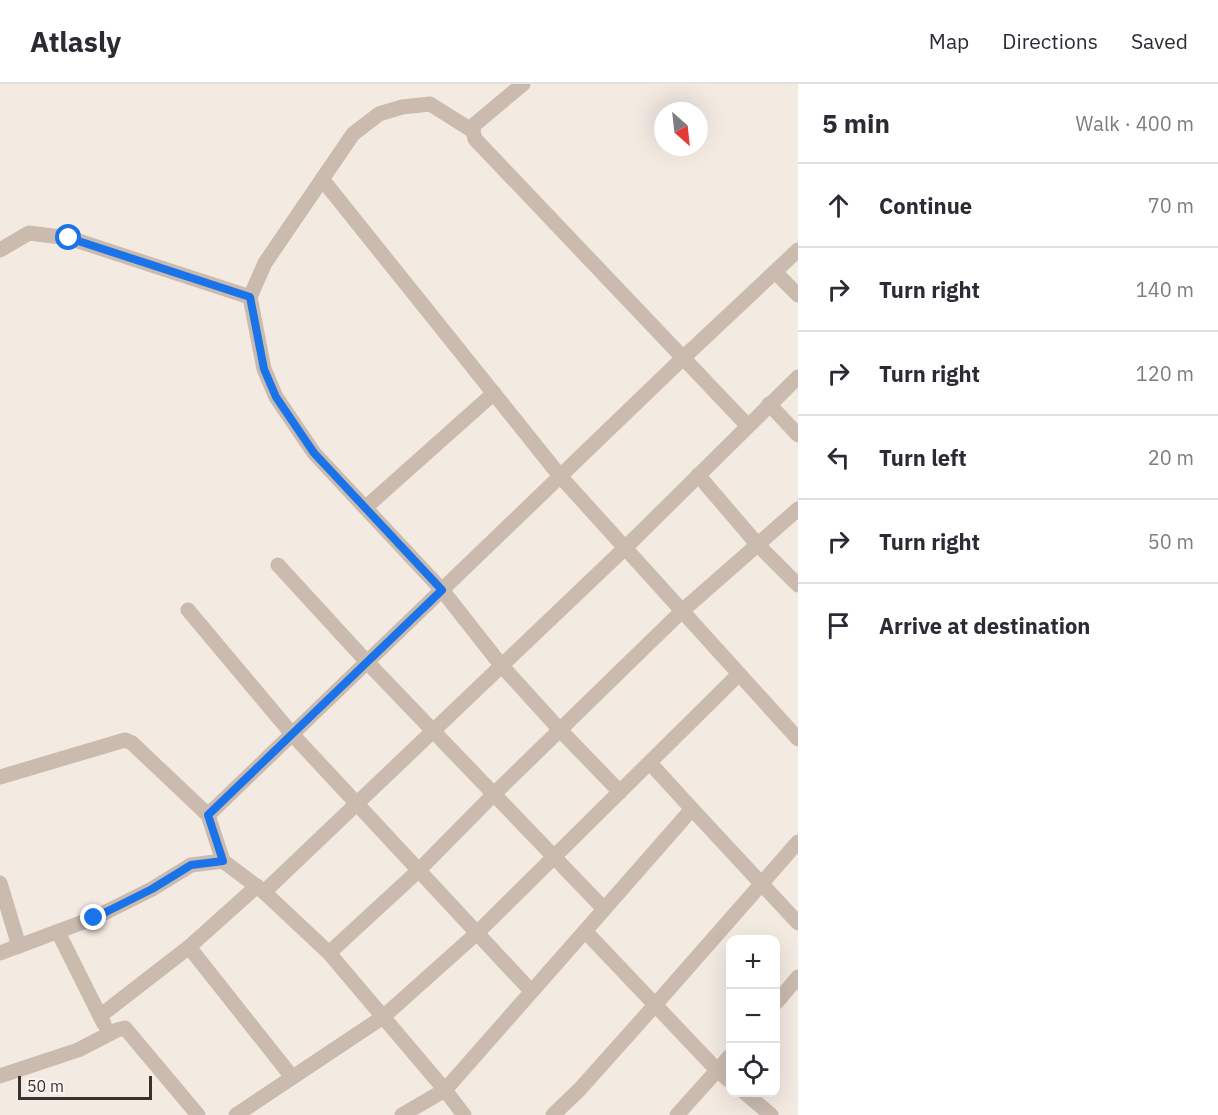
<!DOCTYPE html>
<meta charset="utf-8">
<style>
:root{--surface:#fff;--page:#f2f2f3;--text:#2b2b33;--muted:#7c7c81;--line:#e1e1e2}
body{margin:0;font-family:"IBM Plex Sans",sans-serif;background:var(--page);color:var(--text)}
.controls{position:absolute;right:18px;bottom:18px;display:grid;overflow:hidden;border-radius:12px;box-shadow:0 6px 24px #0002}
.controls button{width:54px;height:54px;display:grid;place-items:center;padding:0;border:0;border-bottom:2px solid var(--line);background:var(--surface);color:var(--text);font:30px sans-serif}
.compass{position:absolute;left:654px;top:18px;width:54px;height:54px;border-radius:50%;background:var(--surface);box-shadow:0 6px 24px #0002;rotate:153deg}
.scale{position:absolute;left:18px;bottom:15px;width:134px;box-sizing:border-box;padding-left:6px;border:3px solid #3a302c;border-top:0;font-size:16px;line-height:21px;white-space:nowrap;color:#3a302c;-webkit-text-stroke:4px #faf4ef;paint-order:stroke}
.stop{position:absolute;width:18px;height:18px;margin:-14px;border:4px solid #1a73e8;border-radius:50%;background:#fff}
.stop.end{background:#1a73e8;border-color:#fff;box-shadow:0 2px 6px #0008}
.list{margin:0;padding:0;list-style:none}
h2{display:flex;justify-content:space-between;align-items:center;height:78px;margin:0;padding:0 24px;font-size:26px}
h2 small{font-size:20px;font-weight:400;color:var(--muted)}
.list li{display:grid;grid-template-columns:39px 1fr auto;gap:18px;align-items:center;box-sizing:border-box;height:84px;padding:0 24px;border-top:2px solid var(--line)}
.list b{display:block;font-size:22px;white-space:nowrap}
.list em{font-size:20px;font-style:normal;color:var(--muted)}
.icon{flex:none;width:33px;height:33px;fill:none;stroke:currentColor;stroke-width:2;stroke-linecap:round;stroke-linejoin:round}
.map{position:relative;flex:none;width:798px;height:1031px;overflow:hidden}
header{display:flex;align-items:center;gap:36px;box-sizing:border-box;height:84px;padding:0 30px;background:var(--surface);border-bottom:2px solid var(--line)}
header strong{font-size:28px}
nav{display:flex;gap:33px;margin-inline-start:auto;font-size:21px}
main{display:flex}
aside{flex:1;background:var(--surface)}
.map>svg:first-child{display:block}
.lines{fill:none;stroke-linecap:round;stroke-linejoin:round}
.minor{stroke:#cbbaae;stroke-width:15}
.tertiary{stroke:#cbbaae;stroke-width:15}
.route{stroke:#1a73e8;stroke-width:8}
</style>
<header>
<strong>Atlasly</strong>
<nav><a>Map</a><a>Directions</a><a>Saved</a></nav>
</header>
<main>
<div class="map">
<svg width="798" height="1031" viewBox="0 0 798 1031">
<rect width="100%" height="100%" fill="#f3eae2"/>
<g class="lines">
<g class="minor">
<path d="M523,0L474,41L473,47L475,55L747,341"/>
<path d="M473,47L430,20L402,23L379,30L353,50L265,179L250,213L264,285L276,313L314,369L442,506L501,581L560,646L620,708"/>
<path d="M322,95L560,392L798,655"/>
<path d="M0,166L29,149L69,154L250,213"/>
<path d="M775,188L798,211"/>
<path d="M769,320L798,351"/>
<path d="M698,391L758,461L798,501"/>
<path d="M366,423L494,309"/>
<path d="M278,481L367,578L604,825"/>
<path d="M188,526L292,650L531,907"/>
<path d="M650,679L692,725"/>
<path d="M0,693L125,656L132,659L208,731L223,777"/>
<path d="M208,731L683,274L798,166"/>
<path d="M0,799L19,862"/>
<path d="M264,808L625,464L798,293"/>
<path d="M585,847L692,725L798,839"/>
<path d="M58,848L104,940"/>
<path d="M189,863L292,993"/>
<path d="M329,869L418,787L494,710L682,527L798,425"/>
<path d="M776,919L798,893"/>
<path d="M100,932L189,863L257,802"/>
<path d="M0,992L78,966L117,946L125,944L198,1031"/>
<path d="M744,1008L771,1031"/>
<path d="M236,1031L383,933L477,849L739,590"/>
<path d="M402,1031L445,1006L585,847L717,986L730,997"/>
<path d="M553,1031L580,1005L655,921L798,758"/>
<path d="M677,1031L730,972"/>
</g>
<path class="tertiary" d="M0,869L94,834L152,805L191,781L223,777L264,808L329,869L445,1006L464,1031"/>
</g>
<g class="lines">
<path class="route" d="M69,154L250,213L264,285L276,313L314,369L442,506L208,731L223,777L191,781L152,805L94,834"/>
</g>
</svg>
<div class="controls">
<button>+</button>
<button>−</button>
<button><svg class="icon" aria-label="locate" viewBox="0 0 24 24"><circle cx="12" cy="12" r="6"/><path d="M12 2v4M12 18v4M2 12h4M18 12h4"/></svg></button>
</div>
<svg class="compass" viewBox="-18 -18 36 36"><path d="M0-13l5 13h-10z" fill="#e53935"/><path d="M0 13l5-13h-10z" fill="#7c7c81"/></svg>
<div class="scale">50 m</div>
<div class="stop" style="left:69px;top:154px"></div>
<div class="stop end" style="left:94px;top:834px"></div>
</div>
<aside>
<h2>5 min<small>Walk · 400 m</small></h2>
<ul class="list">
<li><svg class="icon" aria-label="ahead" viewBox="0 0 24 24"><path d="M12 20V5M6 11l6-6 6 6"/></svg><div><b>Continue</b></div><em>70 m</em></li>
<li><svg class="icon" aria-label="right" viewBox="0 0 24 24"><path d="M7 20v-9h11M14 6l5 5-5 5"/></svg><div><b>Turn right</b></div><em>140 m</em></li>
<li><svg class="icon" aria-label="right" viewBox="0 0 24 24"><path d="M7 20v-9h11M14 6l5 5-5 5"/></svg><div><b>Turn right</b></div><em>120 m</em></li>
<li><svg class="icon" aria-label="left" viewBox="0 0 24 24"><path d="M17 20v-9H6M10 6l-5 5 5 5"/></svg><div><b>Turn left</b></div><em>20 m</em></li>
<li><svg class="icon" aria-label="right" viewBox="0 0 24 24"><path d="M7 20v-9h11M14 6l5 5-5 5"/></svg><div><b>Turn right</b></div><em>50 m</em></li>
<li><svg class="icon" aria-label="arrive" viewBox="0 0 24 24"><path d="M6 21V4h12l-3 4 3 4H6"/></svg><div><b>Arrive at destination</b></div></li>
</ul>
</aside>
</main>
